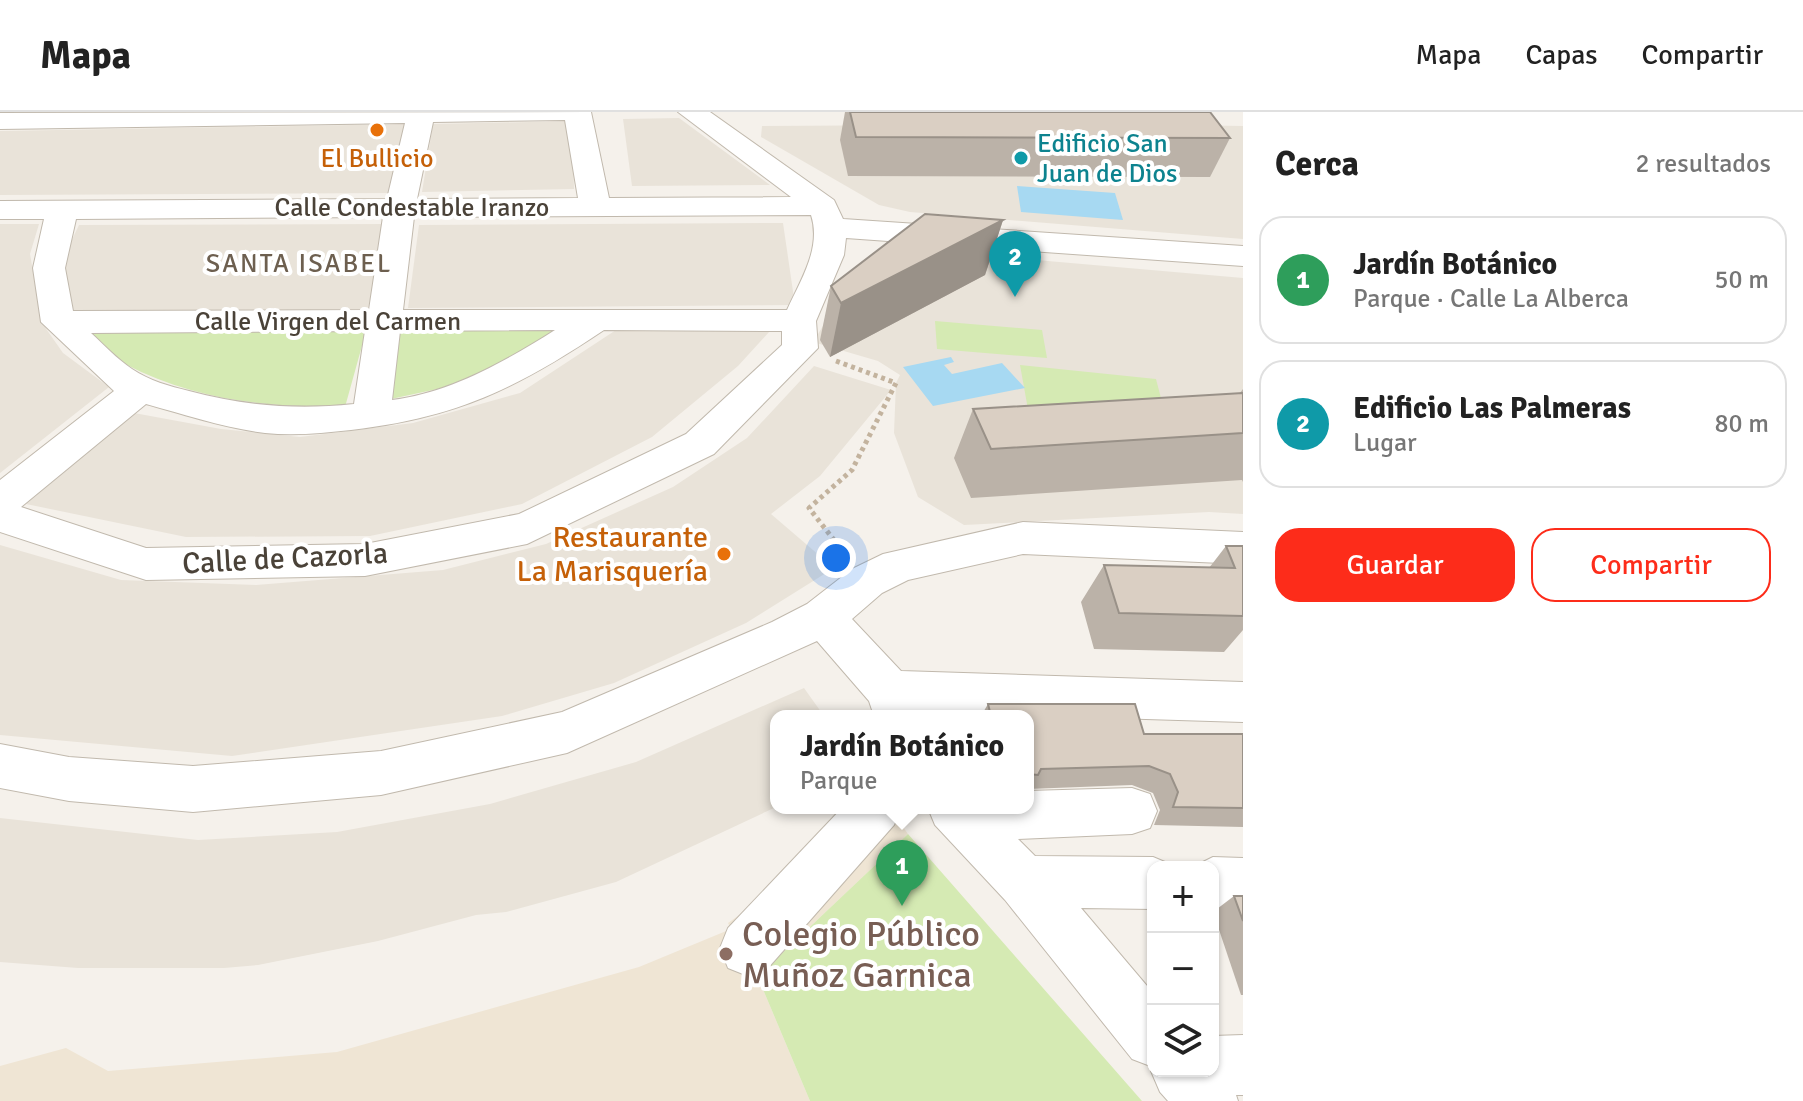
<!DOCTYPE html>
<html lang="es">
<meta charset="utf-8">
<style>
:root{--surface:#fff;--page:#f6f6f6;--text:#222;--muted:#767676;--line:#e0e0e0;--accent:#fd2c1a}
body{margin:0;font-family:Signika,sans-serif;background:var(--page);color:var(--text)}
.controls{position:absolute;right:24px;bottom:24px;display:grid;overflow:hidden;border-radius:16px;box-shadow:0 2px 6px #0004}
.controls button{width:72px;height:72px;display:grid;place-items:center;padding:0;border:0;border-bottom:2px solid var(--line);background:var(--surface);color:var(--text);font:40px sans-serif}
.you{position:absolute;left:836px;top:446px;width:28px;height:28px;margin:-20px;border:6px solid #fff;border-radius:50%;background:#1a73e8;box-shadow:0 0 0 12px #1a73e833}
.badge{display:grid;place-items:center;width:52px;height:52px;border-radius:50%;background:var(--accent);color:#fff;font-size:26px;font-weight:700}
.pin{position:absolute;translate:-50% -66px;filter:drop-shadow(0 2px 4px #0008)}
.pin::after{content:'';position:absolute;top:42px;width:28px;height:24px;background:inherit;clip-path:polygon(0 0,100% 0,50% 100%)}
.popup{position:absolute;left:770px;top:598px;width:264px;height:104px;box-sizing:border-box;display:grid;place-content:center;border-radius:16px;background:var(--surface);filter:drop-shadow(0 2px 6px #0005);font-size:26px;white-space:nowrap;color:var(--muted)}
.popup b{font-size:30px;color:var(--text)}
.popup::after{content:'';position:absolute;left:50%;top:100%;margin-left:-16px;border:16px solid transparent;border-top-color:var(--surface)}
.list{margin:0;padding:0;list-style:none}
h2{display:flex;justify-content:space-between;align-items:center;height:104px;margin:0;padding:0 32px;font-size:34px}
h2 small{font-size:26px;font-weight:400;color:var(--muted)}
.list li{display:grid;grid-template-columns:52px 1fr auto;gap:24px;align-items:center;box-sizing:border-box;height:128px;margin:0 16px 16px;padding:0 16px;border:2px solid var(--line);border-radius:24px}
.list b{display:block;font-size:30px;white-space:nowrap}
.list p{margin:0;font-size:26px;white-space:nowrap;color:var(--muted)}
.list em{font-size:26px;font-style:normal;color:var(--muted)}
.actions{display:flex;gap:16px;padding:24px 32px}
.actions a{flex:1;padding:18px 0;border:2px solid var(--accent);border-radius:24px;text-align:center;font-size:28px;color:var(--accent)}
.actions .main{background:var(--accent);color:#fff}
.icon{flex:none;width:44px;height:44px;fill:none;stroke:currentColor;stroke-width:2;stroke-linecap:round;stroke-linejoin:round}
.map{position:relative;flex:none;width:1243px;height:989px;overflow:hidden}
header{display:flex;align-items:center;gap:48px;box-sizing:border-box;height:112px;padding:0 40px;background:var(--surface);border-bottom:2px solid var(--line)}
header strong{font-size:38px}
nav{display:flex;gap:44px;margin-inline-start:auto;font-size:28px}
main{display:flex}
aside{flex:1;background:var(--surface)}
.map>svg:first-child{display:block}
.residential{fill:#e9e3d9}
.education{fill:#efe5d4}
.green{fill:#d5eab3}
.water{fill:#a7d9f2}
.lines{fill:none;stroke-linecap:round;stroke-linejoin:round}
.minor-casing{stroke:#c1b9ad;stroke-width:2}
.path{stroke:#c3b39e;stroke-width:5;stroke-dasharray:4 4;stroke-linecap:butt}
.minor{fill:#fff;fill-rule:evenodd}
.wall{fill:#bbb2a8}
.shaded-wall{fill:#999188}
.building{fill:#dacfc3;stroke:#999188;stroke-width:2}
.food-dot{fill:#e8710a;stroke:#fff;stroke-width:3}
.culture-dot{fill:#0f9aa8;stroke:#fff;stroke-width:3}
.education-dot{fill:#8d6e63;stroke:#fff;stroke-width:3}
.labels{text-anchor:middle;stroke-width:8;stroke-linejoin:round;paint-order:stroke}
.far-culture-label{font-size:26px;fill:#0d838f;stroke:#fff;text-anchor:start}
.far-food-label{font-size:26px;fill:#c56008;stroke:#fff}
.far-street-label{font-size:26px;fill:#4a4238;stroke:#fff}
.far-neighbourhood-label{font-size:26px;letter-spacing:2px;fill:#6d5f4f;stroke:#fff}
.food-label{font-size:30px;fill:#c56008;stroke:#fff;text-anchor:end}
.street-label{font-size:30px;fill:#4a4238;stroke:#fff}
.near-education-label{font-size:36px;fill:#785e54;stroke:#fff;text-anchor:start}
</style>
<header>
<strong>Mapa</strong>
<nav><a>Mapa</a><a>Capas</a><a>Compartir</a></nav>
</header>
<main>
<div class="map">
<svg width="1243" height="989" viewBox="0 0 1243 989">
<rect width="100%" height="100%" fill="#f5f1eb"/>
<g class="residential">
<path d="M679,6L770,73L632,74L623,7Z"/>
<path d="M572,9L574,77L422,80L433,12Z"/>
<path d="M407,12L390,81L0,83V19Z"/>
<path d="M1120,12L1243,14V127L910,100L879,93L761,25L762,14Z"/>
<path d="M783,111L795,193L408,196L419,113Z"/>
<path d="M0,112H39L30,142L42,211L63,241L109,275L0,361Z"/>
<path d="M385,112L368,197L74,199L65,167L66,140L79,113Z"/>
<path d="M920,138L1243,166V402L1209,400L964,413L918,385L894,321L896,271L900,263L878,249L813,230L838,190Z"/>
<path d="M616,218L770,219L738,254L652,325L522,392L370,424L186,425L26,392L134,301L221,317L300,325L413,311L520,281Z"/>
<path d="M814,254L891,278L820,364L771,402L834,456L746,511L614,571L502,604L232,644L0,623V433L121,468L256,473L443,458L546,432L673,375L747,326Z"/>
<path d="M804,576L824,604H776V695L616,770L506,800L476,803L378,829L258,853L224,856H78L0,850V706L198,728L337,720L490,692L636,650Z"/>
</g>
<path class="education" d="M890,696L908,722L755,867L762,875L810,989H0V954L66,936L108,959L337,940L639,855L731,817L728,811Z"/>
<g class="green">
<path d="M351,208L365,223L345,295C267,295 196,289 125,252C106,243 89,224 73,210Z"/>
<path d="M386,209L562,214L517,246L442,276L391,287Z"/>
<path d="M935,209L1042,218L1047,246L937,237Z"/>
<path d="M1020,253L1156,267L1169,317L1029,303Z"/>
<path d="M908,722L1142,989H810L762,875L755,867Z"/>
</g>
<g class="water">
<path d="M1017,74L1115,81L1123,108L1021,100Z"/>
<path d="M951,245L954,250L944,253L952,262L1002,251L1025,276L933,294L903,255Z"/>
</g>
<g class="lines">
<g class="minor-casing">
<g id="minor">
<path d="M591,0L609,86L791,85L678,0H710L834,88L843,107L1243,134V154L846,126L844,143L816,209L818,236L714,342L527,432L365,464L146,468L0,420V368L114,279L41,210L33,156L44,107H0V89L387,87L405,11L0,17V1ZM565,8L578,86L417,87L433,10ZM811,103C822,136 800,169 787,198H403L414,105ZM383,105L369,198L73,199L65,156L76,107ZM555,218C506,249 450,281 392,288L400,219ZM604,218L782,219V233L686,322L519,402L365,432L146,436L21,395L146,292C186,303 225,316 265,321C294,324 323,321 351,318C456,306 516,277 604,218ZM365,219L354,292C297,298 245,294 189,279C169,274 150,269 132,257C117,247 104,233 91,221Z"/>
<path d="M1023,410L1243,420V452L1023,442L908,468L882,481L852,507L901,559L1243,570V610L920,600L922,604H874L869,589L817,529L567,641L381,683L193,700L69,689L0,676V632L69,645L193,654L381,639L562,600L772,510L807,492L852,457L883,442Z"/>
<path d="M1132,676L1150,682L1157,699L1150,716L1132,722L1018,727L1035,744L1153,745L1172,753L1153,755V797L1081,796L1153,881V959H1213V924L1243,923V983H1236L1238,989H1168L1160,980L1151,959L1153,955L1132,947L1005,788L935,713L928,696H1028V679Z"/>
<path d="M842,696H901L894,713L768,856L748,864L728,856L720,836L728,816Z"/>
<path d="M1213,745L1243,746V798L1213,797V755H1193Z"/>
</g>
</g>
<path class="path" d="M836,249L896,271L852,358L809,396L841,437"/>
<use href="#minor" class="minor"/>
</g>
<g class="wall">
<path d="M845,0H1210L1230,26L1210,65L848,64L840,28Z"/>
<path d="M1003,108L985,163L830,245L820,228L831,174Z"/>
<path d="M1243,277V370L1242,368L971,386L954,346L973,297L1240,281Z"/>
<path d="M1226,434H1243V518L1224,540L1094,537L1081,490L1104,453L1209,456Z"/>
<path d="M988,592L1144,622H1243V715L1154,713L1160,698L1153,681L1132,673L1028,677V604H981Z"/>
<path d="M1234,784H1243V883H1241L1213,800Z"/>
</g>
<path class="shaded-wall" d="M1003,108L985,163L830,245L841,191Z"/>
<g class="building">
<path d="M850,0H1210L1230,26L856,25Z"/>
<path d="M925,102L1003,108L841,191L831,174Z"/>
<path d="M1243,281V321L991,337L973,297Z"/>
<path d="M1226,434H1243V504L1119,501L1104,453L1235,456Z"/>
<path d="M988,592H1135L1144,622H1243V696L1173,695L1178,680L1170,662L1149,654L1041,657L1038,663L1028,662V604H991Z"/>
<path d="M1234,784H1243V809Z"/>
</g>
<g class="food-dot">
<circle cx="377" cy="18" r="8"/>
<circle cx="724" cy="442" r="8"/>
</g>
<circle class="culture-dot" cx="1021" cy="46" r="8"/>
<circle class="education-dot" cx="726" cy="842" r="8"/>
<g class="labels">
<g class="far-culture-label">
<text x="1037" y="40">Edificio San<tspan x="1037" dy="30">Juan de Dios</tspan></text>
</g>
<g class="far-food-label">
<text x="377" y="55">El Bullicio</text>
</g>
<g class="far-street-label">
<text x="412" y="104">Calle Condestable Iranzo</text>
<text x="328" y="218">Calle Virgen del Carmen</text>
</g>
<g class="far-neighbourhood-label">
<text x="299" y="160">SANTA ISABEL</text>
</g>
<g class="food-label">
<text x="708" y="435">Restaurante<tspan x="708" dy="34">La Marisquería</tspan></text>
</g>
<g class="street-label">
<text transform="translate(285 446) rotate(-3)" y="10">Calle de Cazorla</text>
</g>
<g class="near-education-label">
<text x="742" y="834">Colegio Público<tspan x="742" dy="41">Muñoz Garnica</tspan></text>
</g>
</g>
</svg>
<div class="controls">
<button>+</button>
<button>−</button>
<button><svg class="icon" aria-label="layers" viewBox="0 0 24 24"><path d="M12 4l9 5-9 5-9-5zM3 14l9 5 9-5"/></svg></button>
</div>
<div class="you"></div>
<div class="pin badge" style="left:902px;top:794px;background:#2e9e5b">1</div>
<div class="popup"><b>Jardín Botánico</b>Parque</div>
<div class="pin badge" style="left:1015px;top:185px;background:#0f9aa8">2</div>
</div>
<aside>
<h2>Cerca<small>2 resultados</small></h2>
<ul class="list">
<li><span class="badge" style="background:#2e9e5b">1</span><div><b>Jardín Botánico</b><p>Parque · Calle La Alberca</p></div><em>50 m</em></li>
<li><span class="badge" style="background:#0f9aa8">2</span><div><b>Edificio Las Palmeras</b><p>Lugar</p></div><em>80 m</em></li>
</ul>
<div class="actions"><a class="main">Guardar</a><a>Compartir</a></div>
</aside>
</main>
